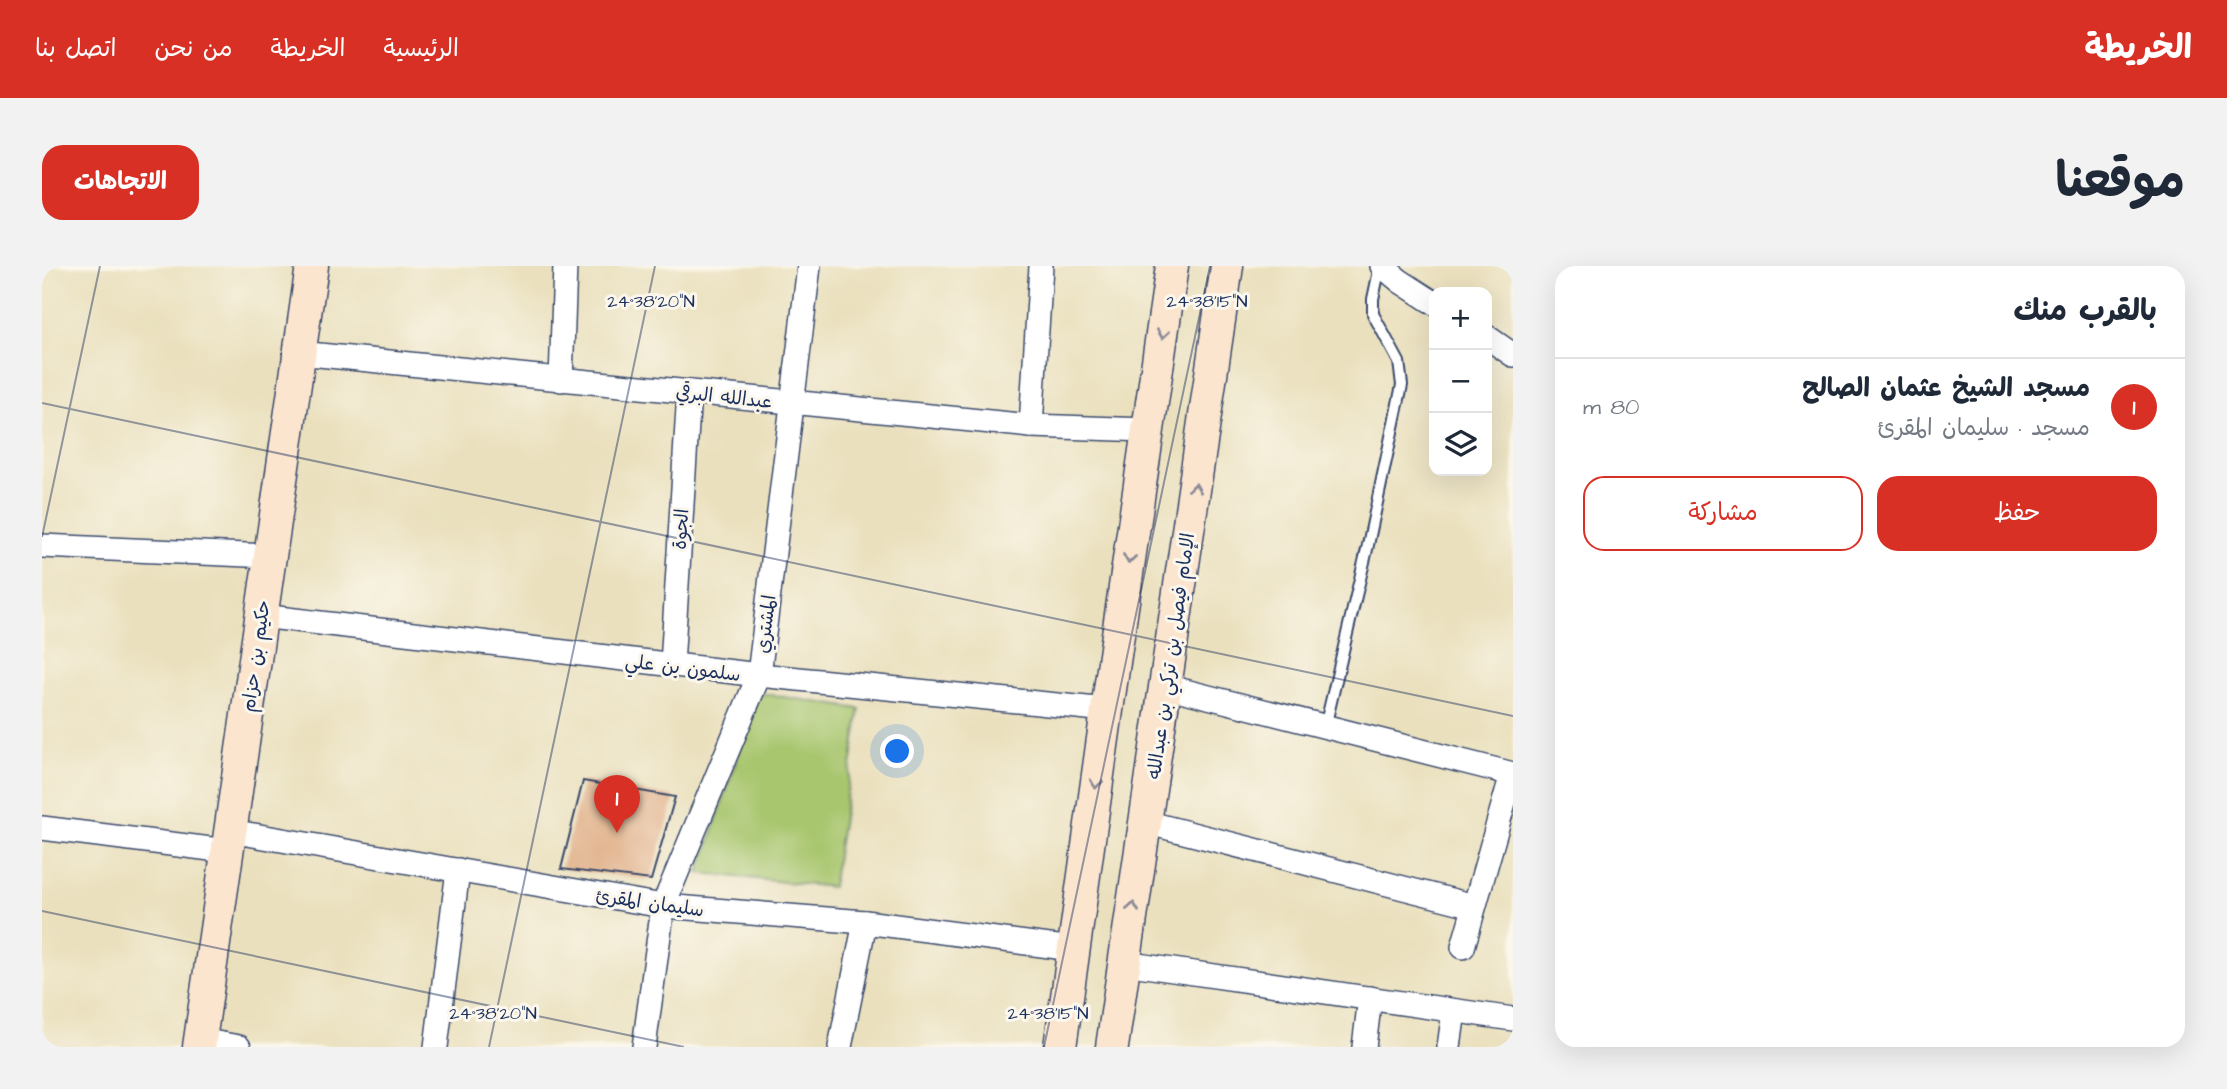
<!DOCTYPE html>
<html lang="ar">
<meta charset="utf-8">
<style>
:root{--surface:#fff;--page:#f2f2f3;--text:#1f2937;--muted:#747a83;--line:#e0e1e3;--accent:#d93025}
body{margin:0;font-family:"Architects Daughter","Playpen Sans Arabic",sans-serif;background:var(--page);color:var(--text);direction:rtl}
.controls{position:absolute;right:21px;top:21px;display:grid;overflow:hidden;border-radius:14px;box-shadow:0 7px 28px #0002}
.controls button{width:63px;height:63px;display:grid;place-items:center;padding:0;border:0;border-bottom:2px solid var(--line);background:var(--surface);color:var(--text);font:35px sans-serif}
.you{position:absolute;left:856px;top:486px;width:24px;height:24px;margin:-18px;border:5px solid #fff;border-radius:50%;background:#1a73e8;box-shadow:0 0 0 10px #1a73e833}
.badge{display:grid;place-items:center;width:46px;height:46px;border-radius:50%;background:var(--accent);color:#fff;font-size:23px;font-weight:700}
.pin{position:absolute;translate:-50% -58px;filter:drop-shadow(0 2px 4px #0008)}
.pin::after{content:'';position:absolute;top:37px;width:24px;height:21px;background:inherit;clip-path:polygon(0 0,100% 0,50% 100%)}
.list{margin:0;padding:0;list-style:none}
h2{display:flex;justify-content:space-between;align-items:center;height:91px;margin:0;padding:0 28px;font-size:30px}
h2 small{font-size:23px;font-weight:400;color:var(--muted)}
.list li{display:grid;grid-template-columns:46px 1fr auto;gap:21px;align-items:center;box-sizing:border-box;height:98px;padding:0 28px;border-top:2px solid var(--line)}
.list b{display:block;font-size:26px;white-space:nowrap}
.list p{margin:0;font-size:23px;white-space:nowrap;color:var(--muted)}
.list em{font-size:23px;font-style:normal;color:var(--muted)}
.actions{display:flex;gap:14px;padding:21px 28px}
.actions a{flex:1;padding:16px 0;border:2px solid var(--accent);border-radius:21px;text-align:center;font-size:24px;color:var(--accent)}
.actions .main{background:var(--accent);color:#fff}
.icon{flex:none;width:38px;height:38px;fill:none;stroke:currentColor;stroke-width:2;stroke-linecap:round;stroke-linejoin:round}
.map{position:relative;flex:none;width:1471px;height:781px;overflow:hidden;direction:ltr;border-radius:21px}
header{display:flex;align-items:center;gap:42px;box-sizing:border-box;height:98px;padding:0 35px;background:var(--accent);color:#fff}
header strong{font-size:33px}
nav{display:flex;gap:38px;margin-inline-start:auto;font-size:24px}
.intro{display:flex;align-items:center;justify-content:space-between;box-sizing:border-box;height:168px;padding:0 42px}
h1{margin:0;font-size:49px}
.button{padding:18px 32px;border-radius:21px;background:var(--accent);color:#fff;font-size:24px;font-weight:700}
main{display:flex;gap:42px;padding:0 42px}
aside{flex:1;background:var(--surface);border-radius:21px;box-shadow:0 7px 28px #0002}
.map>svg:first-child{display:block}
.green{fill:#a8c66e;stroke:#627a66;stroke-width:2}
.building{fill:#e0ae86}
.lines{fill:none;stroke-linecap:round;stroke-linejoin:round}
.lane-casing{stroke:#3a4a6c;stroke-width:14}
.street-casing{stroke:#3a4a6c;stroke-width:26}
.secondary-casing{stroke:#3a4a6c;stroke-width:35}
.lane{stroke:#fff;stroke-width:10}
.street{stroke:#fff;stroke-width:23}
.secondary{stroke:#fbe5cf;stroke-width:32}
.oneway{stroke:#8b8a96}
.ticks{fill:none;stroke:#1b2f5e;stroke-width:2;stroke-opacity:0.45}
.labels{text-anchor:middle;stroke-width:6;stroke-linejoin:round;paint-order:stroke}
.street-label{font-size:19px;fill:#1b2f5e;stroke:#fbf7ec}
.ticks-label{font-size:18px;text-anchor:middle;fill:#1b2f5e;stroke:#fbf7ec;stroke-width:6;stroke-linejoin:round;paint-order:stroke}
</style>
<header>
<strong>الخريطة</strong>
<nav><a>الرئيسية</a><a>الخريطة</a><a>من نحن</a><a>اتصل بنا</a></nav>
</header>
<div class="intro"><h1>موقعنا</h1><a class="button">الاتجاهات</a></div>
<main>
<aside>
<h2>بالقرب منك<small></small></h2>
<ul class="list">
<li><span class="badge">1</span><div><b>مسجد الشيخ عثمان الصالح</b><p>مسجد · سليمان المقرئ</p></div><em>80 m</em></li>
</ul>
<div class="actions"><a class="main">حفظ</a><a>مشاركة</a></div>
</aside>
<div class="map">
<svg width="1471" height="781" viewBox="0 0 1471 781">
<rect width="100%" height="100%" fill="#fbf7ec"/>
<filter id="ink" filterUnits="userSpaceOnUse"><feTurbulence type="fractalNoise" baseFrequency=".0143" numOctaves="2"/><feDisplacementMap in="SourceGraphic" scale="14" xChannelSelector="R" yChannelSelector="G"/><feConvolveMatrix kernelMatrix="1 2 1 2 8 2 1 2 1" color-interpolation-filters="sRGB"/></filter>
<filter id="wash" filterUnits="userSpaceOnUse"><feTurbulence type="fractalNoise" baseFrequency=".00686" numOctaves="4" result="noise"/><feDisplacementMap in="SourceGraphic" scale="28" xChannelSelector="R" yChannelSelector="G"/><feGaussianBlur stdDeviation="1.57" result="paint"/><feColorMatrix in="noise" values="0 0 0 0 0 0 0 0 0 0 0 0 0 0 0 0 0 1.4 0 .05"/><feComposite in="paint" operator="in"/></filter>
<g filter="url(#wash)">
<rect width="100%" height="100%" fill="#eae0bd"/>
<path class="green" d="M717,427L818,443L790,621L657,607Z"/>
<g id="blocks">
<path class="building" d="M541,515L633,531L609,614L519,603Z"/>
</g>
</g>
<g filter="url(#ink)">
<use href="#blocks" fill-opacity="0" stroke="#3a4a6c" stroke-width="2"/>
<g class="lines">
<g class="lane-casing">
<path id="lane" d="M1283,461L1326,279L1360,119L1357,96L1331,48V33L1338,0"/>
</g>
<g class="street-casing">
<g id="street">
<path d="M1340,0L1358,15L1392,37"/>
<path d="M1445,71L1471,89"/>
<path d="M257,87L989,160L1106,164"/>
<path d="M519,114L523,0"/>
<path d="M989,160L999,0"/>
<path d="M0,280L228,290"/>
<path d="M219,350L717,409L1065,444"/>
<path d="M630,399L647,126"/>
<path d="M1123,420L1471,508"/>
<path d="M1103,556L1432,640"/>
<path d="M0,562L185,585"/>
<path d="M188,565L621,640L823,656L1031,683"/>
<path d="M1421,681L1470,508"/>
<path d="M1082,697L1471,753"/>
<path d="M158,774L197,781"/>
<path d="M394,781L416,604"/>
<path d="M602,781L621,640L717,409L767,0"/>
<path d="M798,781L823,656"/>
<path d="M1322,781L1328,732"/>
<path d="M1407,781L1412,745"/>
</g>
</g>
<g class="secondary-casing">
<g id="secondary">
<path d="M157,781L270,0"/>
<path d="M1018,781L1065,444L1130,0"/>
<path d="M1070,781L1185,0"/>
</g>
</g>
<use href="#lane" class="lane"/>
<use href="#street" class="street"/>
<use href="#secondary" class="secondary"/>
</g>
<defs><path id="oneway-chevron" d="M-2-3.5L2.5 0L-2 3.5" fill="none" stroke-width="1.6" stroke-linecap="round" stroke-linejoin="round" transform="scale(1.75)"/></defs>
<g class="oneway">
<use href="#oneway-chevron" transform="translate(1121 68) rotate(98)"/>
<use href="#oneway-chevron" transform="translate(1153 222) rotate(-82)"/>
<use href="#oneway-chevron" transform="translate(1087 293) rotate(99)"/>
<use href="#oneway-chevron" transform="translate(1054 518) rotate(98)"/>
<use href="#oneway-chevron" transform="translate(1091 641) rotate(-82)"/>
</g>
</g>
<path class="ticks" d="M0,137L1471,450M0,271L58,0M0,645L642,781M447,781L613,0M1002,781L1168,0"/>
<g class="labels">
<g class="street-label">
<text transform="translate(682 130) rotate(6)" y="7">عبدالله البرقي</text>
<text transform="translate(638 263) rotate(-86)" y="7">الجوة</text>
<text transform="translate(723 358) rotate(-83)" y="7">المشتري</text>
<text transform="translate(213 390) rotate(-82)" y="7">حكيم بن حزام</text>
<text transform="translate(1128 390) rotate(-82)" y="7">الإمام فيصل بن تركي بن عبدالله</text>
<text transform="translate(641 401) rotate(7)" y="7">سلمون بن علي</text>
<text transform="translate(608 636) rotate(8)" y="7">سليمان المقرئ</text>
</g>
</g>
<g class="ticks-label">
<text x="609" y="41">24°38'20"N</text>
<text x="1165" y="41">24°38'15"N</text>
<text x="451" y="753">24°38'20"N</text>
<text x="1006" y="753">24°38'15"N</text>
</g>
</svg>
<div class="controls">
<button>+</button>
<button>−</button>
<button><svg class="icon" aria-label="layers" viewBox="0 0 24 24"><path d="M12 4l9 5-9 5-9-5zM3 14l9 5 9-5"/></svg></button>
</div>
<div class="you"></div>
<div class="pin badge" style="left:575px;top:567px">1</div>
</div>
</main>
